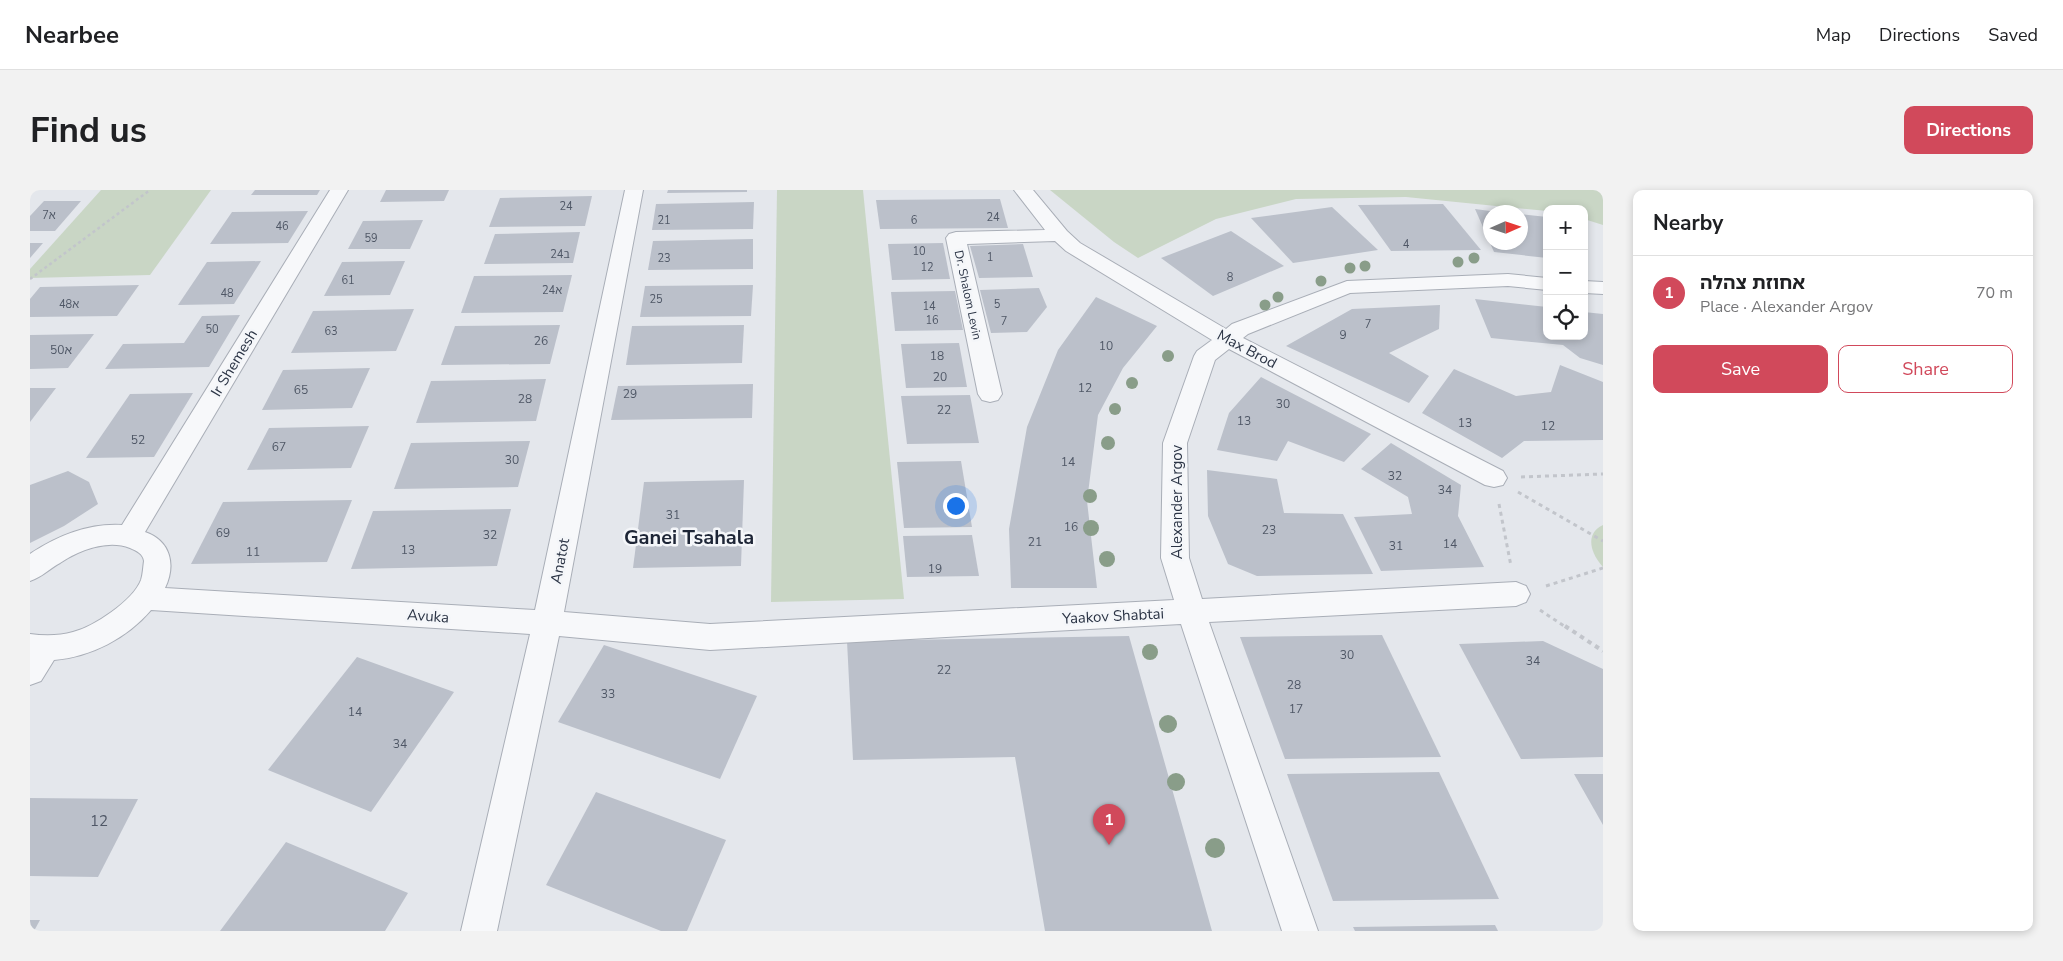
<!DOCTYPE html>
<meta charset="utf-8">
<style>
:root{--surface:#fff;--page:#f2f2f2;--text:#202124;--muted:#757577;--line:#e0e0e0;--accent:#d1495b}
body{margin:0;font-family:"Nunito Sans","Noto Sans Hebrew",sans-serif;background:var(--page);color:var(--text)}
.controls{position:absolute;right:15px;top:15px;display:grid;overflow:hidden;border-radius:10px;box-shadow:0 2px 8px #0003}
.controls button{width:45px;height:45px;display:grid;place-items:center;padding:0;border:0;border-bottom:1px solid var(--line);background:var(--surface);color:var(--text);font:25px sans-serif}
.compass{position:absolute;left:1453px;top:15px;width:45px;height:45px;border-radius:50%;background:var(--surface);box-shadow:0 2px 8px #0003;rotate:87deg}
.you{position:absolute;left:925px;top:315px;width:18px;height:18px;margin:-12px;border:4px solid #fff;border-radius:50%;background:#1a73e8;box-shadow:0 0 0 8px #1a73e833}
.badge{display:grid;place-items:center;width:32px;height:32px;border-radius:50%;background:var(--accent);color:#fff;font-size:16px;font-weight:700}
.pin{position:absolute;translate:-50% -41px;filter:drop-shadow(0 1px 2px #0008)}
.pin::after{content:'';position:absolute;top:26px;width:18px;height:15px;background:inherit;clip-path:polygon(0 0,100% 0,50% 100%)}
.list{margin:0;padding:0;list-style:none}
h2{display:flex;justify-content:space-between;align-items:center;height:65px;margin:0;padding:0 20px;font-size:21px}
h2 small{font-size:16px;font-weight:400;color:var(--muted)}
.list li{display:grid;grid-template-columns:32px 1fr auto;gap:15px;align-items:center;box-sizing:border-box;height:75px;padding:0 20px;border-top:1px solid var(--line)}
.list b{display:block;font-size:19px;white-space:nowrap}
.list p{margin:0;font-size:16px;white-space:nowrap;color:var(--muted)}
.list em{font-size:16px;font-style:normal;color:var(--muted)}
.actions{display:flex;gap:10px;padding:15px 20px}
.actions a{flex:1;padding:11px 0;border:1px solid var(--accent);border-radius:10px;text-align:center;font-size:18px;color:var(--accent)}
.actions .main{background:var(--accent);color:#fff}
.icon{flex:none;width:28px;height:28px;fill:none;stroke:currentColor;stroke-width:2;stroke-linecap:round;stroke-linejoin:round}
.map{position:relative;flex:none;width:1573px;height:741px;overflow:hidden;border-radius:10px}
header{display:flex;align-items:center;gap:30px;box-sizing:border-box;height:70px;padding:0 25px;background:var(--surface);border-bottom:1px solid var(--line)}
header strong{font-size:24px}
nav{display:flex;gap:28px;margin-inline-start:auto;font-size:18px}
.intro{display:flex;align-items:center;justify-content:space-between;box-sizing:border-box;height:120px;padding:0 30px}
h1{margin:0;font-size:35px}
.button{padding:12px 22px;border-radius:10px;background:var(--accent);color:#fff;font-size:18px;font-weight:700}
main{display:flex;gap:30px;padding:0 30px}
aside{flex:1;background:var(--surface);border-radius:10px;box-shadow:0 2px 8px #0003}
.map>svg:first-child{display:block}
.green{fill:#c9d6c5}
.building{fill:#bbc0ca}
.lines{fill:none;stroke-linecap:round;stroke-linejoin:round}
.minor-casing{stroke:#a9aeb7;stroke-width:2}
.path-far2{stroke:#c2c5cb;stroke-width:2.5;stroke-dasharray:3 3;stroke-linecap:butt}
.path-far1{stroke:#c2c5cb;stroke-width:3;stroke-dasharray:4 4;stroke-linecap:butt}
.path{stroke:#c2c5cb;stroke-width:4;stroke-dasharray:4.5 4.5;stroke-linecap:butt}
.minor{fill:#f7f8fa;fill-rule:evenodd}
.tree{fill:#899d89}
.labels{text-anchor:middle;stroke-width:5;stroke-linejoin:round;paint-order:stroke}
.far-number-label{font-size:11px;fill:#4f5766}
.far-street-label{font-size:12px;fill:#2b3445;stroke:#f4f6f9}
.number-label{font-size:12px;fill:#4f5766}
.street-label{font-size:15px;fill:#2b3445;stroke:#f4f6f9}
.near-number-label{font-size:15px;fill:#4f5766}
.district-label{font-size:20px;font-weight:bold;fill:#1d2536;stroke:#f4f6f9}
</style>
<header>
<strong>Nearbee</strong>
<nav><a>Map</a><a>Directions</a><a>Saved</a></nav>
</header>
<div class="intro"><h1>Find us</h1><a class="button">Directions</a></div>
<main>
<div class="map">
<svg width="1573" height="741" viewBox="0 0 1573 741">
<rect width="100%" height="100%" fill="#e4e7ec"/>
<g class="green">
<path d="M71,0H181L120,85L0,88V79Z"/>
<path d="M747,0H833L874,409L741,412Z"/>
<path d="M1020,0H1573V35L1554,29V19H1517V21L1376,7L1266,9L1186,29L1108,68L1084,52Z"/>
<path d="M1573,335V377C1561,364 1554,344 1573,335Z"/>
</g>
<g class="building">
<path d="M225,0H290L287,5H221Z"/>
<path d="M356,0H419L414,11L350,12Z"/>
<path d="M638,0H717V2L637,3Z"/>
<path d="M562,6L555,36L459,37L470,8Z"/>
<path d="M970,9L978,38L850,39L846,10Z"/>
<path d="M14,11H51L25,41H0V26Z"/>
<path d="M724,12L723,39L622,40L626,14Z"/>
<path d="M1413,14L1451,60L1361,61L1328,15Z"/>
<path d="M1302,17L1348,60L1263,73L1221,28Z"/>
<path d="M1445,19L1460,21V52H1490V24L1517,27V68L1464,62Z"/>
<path d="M278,21L258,53L180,54L202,22Z"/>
<path d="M393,30L380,59H318L333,31Z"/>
<path d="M1201,41L1254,76L1183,106L1131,68Z"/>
<path d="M550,42L543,73L454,74L465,44Z"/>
<path d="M723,49V79L618,80L623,51Z"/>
<path d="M0,53H13L0,68Z"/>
<path d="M913,53L920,89L862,90L858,54Z"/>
<path d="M993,54L1003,87L949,88L940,56Z"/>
<path d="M231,71L204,114L148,115L177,72Z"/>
<path d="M375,71L360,105L294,106L312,72Z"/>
<path d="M542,85L533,122L431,123L444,86Z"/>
<path d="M109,95L87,126L0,127V109L10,97Z"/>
<path d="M723,95L721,126L610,127L615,96Z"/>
<path d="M1009,98L1017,117L997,142L961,143L950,100Z"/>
<path d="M925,101L933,140L865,141L861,102Z"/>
<path d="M1066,107L1127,136L1093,178L1068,225L1057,311L1067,398H981L979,339L997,237L1028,160Z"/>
<path d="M1445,109L1517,117V146H1554V122L1573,124V175L1550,168L1533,155L1461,148Z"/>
<path d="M1410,115L1409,139L1359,163L1399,186L1379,213L1256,156L1322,119Z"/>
<path d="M384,119L366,161L261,163L283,121Z"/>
<path d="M210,125L179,177L75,179L93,154L154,153L172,126Z"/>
<path d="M530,135L520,174L411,175L425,136Z"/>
<path d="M714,135L712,173L596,175L602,136Z"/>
<path d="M64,144L38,178L0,179V145Z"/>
<path d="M929,153L937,197L876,198L871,154Z"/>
<path d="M1530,175L1573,192V250L1494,251L1472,268L1392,223L1424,179L1486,206L1521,202Z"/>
<path d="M340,178L322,218L232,220L253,180Z"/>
<path d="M1231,187L1341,244L1314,272L1258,251L1247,271L1187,260L1199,223Z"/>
<path d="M516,189L506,231L386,233L401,191Z"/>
<path d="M723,194L722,228L581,230L588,196Z"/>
<path d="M0,198H26L0,232Z"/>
<path d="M163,203L124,267L56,268L100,204Z"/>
<path d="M940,205L949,253L877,254L871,206Z"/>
<path d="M339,236L321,278L217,280L239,238Z"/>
<path d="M500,251L488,297L364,299L381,253Z"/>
<path d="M1361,253L1431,295L1428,326L1454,377L1351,381L1324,327L1382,324L1378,307L1331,279Z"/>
<path d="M931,271L942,337L874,338L867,272Z"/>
<path d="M1177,280L1247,289L1254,323L1313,324L1343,384L1227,386L1198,374L1178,326Z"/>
<path d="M38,281L59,292L68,314L34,336L0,353V295Z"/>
<path d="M714,290L711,376L603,378L614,292Z"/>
<path d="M322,310L297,372L161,374L193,312Z"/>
<path d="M481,319L467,376L321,379L343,321Z"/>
<path d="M942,345L949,386L877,387L873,346Z"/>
<path d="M1352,445L1411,567L1255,569L1210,447Z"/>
<path d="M1099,446L1182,741H1015L985,567L823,570L817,451Z"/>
<path d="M1513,451L1573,479V567L1491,569L1429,454Z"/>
<path d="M574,455L727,506L690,589L528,532Z"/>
<path d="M327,467L424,502L341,622L238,580Z"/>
<path d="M1409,582L1469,709L1303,711L1257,584Z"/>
<path d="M1544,584H1573V635Z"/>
<path d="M566,602L696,650L657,741H631L516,695Z"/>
<path d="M0,608L108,609L68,687L0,686Z"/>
<path d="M256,652L378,703L355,741H190Z"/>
<path d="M0,730H10L4,741H0Z"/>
<path d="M1465,735L1468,741H1325L1323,737Z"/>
</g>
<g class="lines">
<g class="minor-casing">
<g id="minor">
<path d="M300,0H318L115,342C141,351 146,375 135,398L505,420L595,0H613L534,422L680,434L1144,410L1131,368L1133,253L1164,166L1167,161L1182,150L1036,61L1025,51L937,54L972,204L968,210L960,212L952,210L948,204L916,48L919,44L926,42L1015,40L984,0H1003L1037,41L1050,53L1196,139L1202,134L1317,91L1478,84L1517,88V100L1478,96L1320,103L1218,144L1213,148L1473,281L1477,288L1473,295L1464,297L1455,295L1199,159L1185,170L1157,253L1159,368L1172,409L1486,392L1496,396L1500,404L1496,412L1486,416L1179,432L1288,741H1252L1151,434L680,460L529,446L467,741H431L500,444L121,420C97,448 61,467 24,470L11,491L0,495V444C14,446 29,446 43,442C63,437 103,411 111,390C113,384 113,377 114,371C113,364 107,361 100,358C78,349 49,360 30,373C19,379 12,387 0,391V364C27,346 59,333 92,335Z"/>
<path d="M1554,91L1573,92V104L1554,103Z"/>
</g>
</g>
<path class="path-far2" d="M0,89L120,0"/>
<g class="path-far1">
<path d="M1491,287L1573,284"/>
<path d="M1488,302L1573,351"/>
<path d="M1469,314L1481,376"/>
<path d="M1516,396L1573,378"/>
<path d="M1510,420L1537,438"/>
</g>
<path class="path" d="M1535,436L1573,461"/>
<use href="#minor" class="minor"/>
</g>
<g class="tree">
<circle cx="1444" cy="68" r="5.5"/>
<circle cx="1428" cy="72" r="5.5"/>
<circle cx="1335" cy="76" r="5.5"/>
<circle cx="1320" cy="78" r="5.5"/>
<circle cx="1291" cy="91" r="5.5"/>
<circle cx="1248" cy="107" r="5.5"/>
<circle cx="1235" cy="115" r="5.5"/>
<circle cx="1138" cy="166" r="6"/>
<circle cx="1102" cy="193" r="6"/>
<circle cx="1085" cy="219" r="6"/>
<circle cx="1078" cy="253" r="7"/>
<circle cx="1060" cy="306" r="7"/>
<circle cx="1061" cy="338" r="8"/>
<circle cx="1077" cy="369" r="8"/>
<circle cx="1120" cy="462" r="8"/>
<circle cx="1138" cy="534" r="9"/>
<circle cx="1146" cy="592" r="9"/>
<circle cx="1185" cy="658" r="10"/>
</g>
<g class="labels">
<g class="far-number-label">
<text x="536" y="20">24</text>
<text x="19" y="29">7א</text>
<text x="963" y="31">24</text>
<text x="634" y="34">21</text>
<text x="884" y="34">6</text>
<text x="252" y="40">46</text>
<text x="341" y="52">59</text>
<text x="1376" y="58">4</text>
<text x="889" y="65">10</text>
<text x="530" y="68">24ב</text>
<text x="960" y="71">1</text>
<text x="634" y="72">23</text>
<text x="897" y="81">12</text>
<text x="1200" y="91">8</text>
<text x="318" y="94">61</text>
<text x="522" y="104">24א</text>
<text x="197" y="107">48</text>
<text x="626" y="113">25</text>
<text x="39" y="118">48א</text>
<text x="967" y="118">5</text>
<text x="899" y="120">14</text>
<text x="902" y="134">16</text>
<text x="974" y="135">7</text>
<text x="1338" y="138">7</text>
<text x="182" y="143">50</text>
<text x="301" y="145">63</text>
</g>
<g class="far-street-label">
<text transform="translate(938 105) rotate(78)" y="4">Dr. Shalom Levin</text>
</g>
<g class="number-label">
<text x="1313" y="149">9</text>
<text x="511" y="155">26</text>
<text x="1076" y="160">10</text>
<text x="31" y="164">50א</text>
<text x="907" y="170">18</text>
<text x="910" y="191">20</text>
<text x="1055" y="202">12</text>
<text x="271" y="204">65</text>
<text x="600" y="208">29</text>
<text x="495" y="213">28</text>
<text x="1253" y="218">30</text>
<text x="914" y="224">22</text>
<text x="1214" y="235">13</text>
<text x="1435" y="237">13</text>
<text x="1518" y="240">12</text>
<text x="108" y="254">52</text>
<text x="249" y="261">67</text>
<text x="482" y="274">30</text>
<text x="1038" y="276">14</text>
<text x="1365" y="290">32</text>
<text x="1415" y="304">34</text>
<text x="643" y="329">31</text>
<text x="1041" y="341">16</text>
<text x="1239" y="344">23</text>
<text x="193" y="347">69</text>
<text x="460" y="349">32</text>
<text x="1005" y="356">21</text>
<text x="1420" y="358">14</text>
<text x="1366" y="360">31</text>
<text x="378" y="364">13</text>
<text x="223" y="366">11</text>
<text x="905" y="383">19</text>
<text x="1317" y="469">30</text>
<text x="1503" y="475">34</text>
<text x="914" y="484">22</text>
<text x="1264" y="499">28</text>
<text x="578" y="508">33</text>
<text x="1266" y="523">17</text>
<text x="325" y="526">14</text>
<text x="370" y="558">34</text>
</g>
<g class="street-label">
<text transform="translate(1217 159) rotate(28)" y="5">Max Brod</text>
<text transform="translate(204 173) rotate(-59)" y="5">Ir Shemesh</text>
<text transform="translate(1147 312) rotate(-90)" y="5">Alexander Argov</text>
<text transform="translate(530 371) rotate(-79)" y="5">Anatot</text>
<text transform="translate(398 426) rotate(4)" y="5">Avuka</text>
<text transform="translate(1083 426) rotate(-3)" y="5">Yaakov Shabtai</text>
</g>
<g class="near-number-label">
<text x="69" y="636">12</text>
</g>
<g class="district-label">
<text x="659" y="354">Ganei Tsahala</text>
</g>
</g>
</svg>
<div class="controls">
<button>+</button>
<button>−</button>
<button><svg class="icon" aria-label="locate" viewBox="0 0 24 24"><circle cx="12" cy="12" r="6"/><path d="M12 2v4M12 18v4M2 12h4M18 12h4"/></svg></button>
</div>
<svg class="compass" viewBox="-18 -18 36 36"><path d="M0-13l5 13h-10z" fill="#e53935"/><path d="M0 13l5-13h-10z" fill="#757577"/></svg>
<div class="you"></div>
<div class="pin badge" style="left:1079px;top:655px">1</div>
</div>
<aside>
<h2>Nearby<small></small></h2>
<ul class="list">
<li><span class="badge">1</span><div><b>אחוזת צהלה</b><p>Place · Alexander Argov</p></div><em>70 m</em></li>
</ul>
<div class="actions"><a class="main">Save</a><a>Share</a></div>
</aside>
</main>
